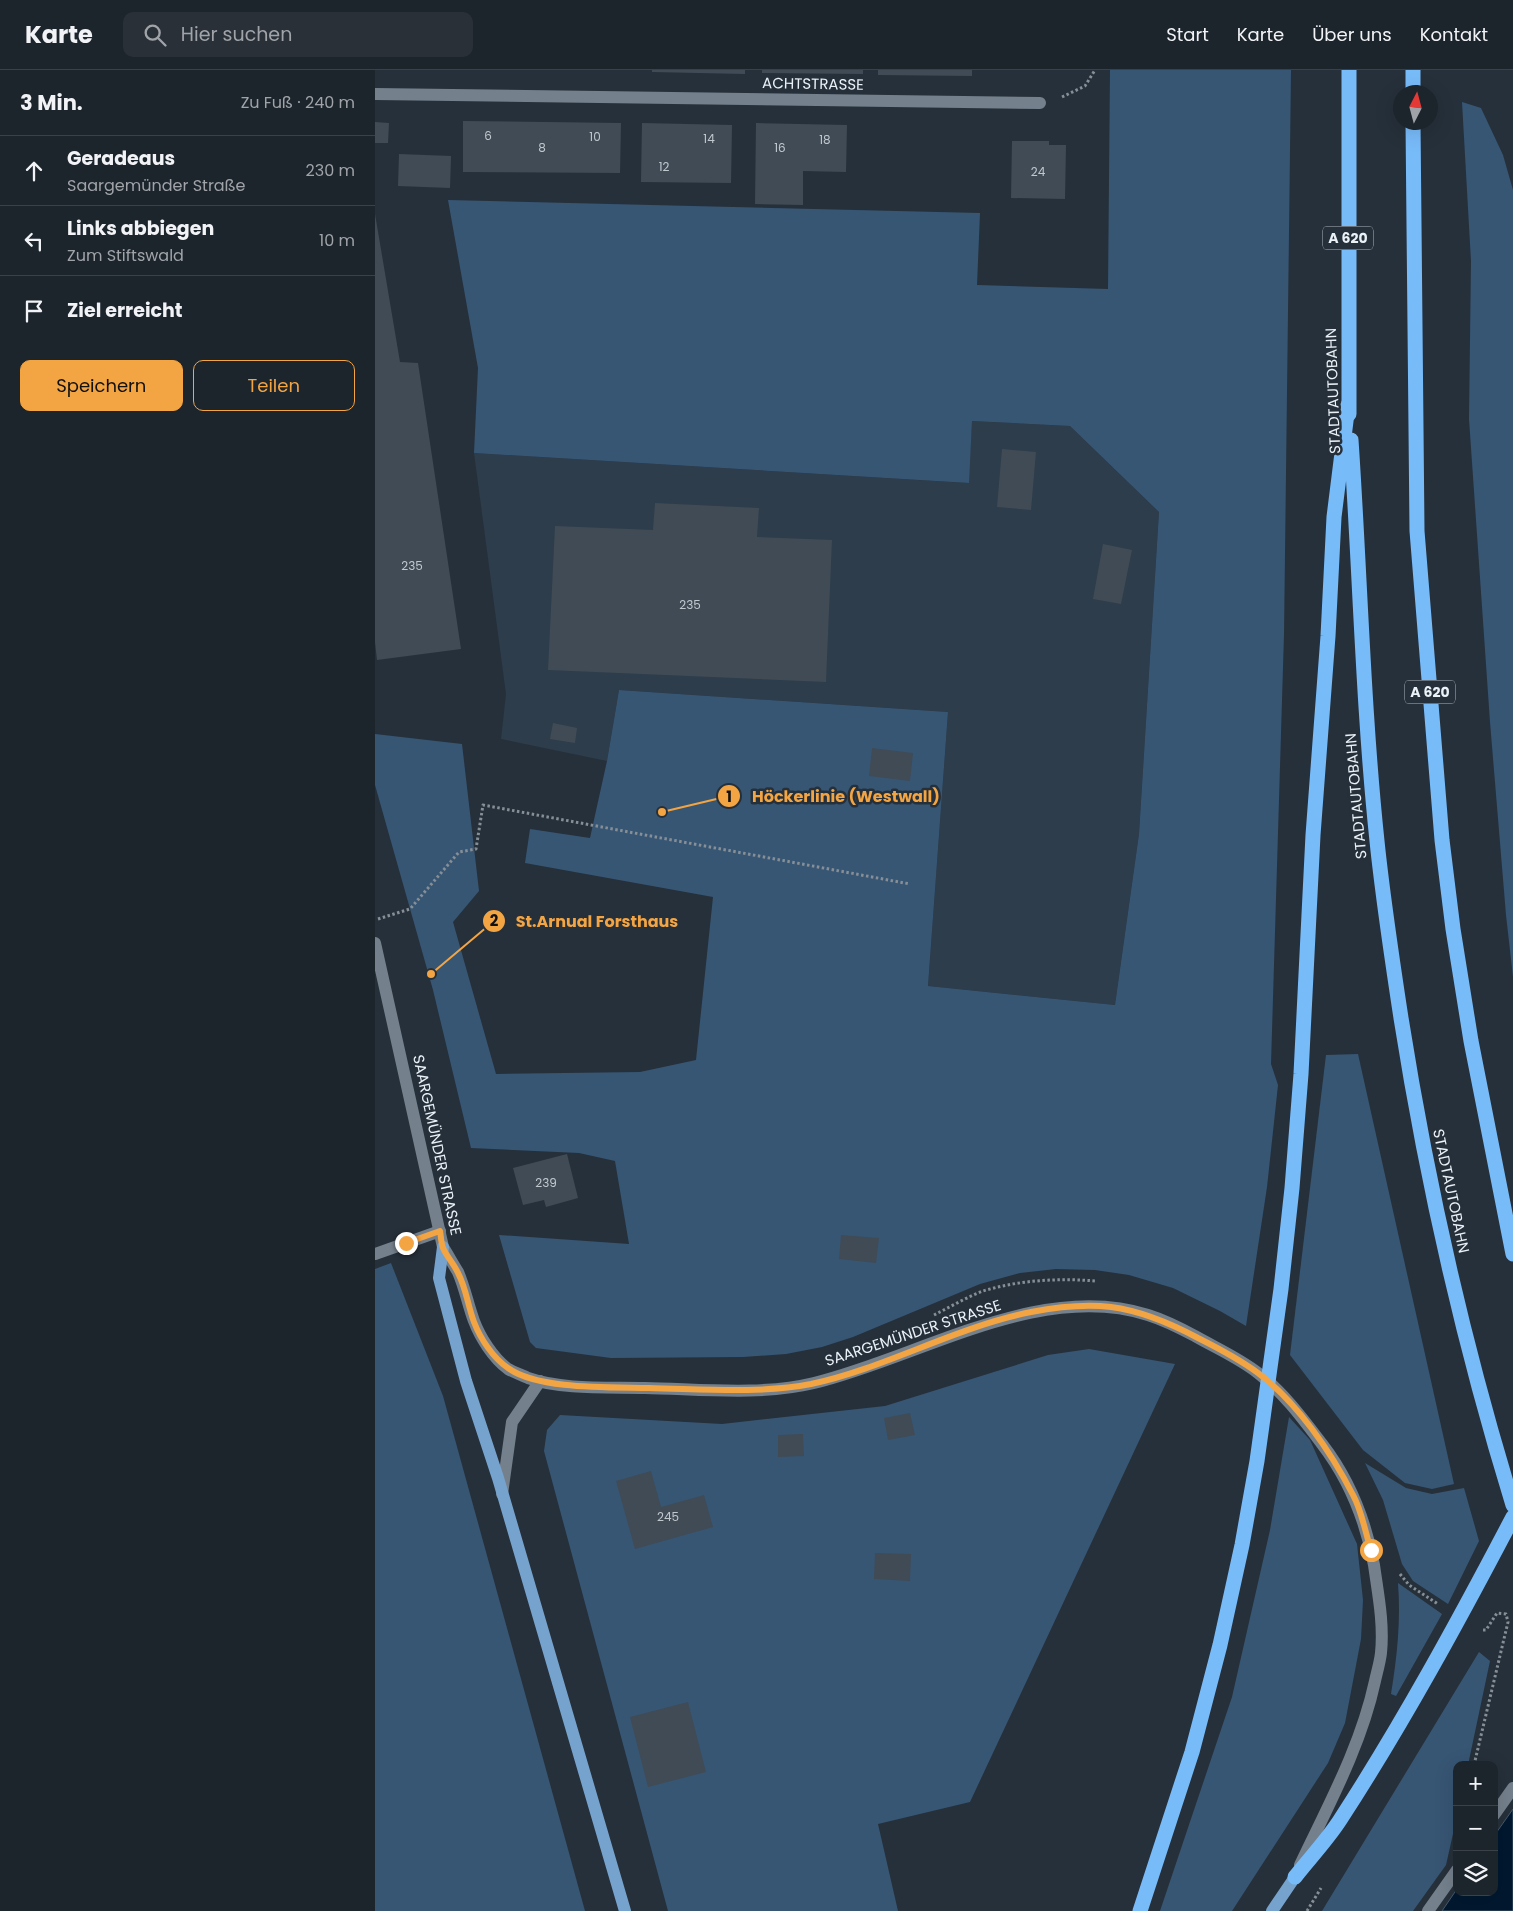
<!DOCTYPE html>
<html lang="de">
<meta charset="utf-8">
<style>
:root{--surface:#1c242c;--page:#293038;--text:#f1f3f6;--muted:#a0a4a9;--line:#3a4148;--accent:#f3a443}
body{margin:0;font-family:Poppins,sans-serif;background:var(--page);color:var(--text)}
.controls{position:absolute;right:15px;bottom:15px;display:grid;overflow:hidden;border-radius:10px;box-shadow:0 5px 20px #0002}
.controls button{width:45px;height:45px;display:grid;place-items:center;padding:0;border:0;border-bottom:1px solid var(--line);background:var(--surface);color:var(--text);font:25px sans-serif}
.compass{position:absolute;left:1018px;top:15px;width:45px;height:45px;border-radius:50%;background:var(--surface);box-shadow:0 5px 20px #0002;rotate:6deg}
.stop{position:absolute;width:15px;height:15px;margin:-11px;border:4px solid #f3a443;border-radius:50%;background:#fff}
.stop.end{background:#f3a443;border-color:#fff;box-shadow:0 1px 5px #0008}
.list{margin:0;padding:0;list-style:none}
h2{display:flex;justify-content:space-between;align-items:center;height:65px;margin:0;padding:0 20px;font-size:21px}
h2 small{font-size:16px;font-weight:400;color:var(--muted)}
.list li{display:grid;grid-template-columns:32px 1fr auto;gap:15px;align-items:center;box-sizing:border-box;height:70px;padding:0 20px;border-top:1px solid var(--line)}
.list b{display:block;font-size:19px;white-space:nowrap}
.list p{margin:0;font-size:16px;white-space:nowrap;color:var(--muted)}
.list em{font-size:16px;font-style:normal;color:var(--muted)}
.actions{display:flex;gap:10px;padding:15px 20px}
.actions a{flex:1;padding:11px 0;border:1px solid var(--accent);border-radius:10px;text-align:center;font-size:18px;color:var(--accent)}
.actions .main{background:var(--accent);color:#111}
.icon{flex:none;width:28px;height:28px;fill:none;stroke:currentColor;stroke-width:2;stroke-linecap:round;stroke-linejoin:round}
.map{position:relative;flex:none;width:1138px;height:1841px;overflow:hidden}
header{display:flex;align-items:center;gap:30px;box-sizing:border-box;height:70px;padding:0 25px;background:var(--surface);border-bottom:1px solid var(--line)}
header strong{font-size:24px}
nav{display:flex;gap:28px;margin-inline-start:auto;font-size:18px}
.search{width:350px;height:45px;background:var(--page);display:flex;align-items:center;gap:12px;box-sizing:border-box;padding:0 18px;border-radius:10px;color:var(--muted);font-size:19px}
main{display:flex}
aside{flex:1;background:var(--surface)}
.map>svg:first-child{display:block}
.built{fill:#2d3d4b}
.green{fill:#375674}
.water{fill:#00182f;stroke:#46596b}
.building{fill:#404b55}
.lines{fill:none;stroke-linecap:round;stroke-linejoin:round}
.path{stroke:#868e96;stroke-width:3;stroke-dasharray:2.5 2.5;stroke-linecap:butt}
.minor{stroke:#74808c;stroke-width:12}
.major{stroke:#76a3cd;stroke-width:12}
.highway{stroke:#78bbf9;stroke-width:15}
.route{stroke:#f3a443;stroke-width:6}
.labels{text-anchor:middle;stroke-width:5;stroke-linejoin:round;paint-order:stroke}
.number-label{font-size:12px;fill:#c0c8ce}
.shield{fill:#26303a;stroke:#afb7be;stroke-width:1}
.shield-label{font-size:14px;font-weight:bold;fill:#eaf1f7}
.street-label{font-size:15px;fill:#eaf1f7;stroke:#26303a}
.leader{fill:none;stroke:#f3a443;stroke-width:2}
.callout-dot{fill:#f3a443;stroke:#26303a;stroke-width:2}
.mark-label{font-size:15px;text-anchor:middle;font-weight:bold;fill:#111}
.callout-label{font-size:16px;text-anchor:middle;font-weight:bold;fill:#f3a443;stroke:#26303a;stroke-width:5;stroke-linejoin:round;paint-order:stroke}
</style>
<header>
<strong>Karte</strong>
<div class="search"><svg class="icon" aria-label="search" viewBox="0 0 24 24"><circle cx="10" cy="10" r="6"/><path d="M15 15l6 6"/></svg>Hier suchen</div>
<nav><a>Start</a><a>Karte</a><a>Über uns</a><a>Kontakt</a></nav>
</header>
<main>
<aside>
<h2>3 Min.<small>Zu Fuß · 240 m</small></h2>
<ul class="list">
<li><svg class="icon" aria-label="ahead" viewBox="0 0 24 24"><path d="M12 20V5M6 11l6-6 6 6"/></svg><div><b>Geradeaus</b><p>Saargemünder Straße</p></div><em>230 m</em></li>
<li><svg class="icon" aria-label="left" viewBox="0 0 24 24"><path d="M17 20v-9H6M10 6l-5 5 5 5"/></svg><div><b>Links abbiegen</b><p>Zum Stiftswald</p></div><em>10 m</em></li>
<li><svg class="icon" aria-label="arrive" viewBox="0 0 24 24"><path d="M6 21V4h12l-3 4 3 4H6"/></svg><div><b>Ziel erreicht</b></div></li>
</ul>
<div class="actions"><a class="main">Speichern</a><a>Teilen</a></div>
</aside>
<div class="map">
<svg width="1138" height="1841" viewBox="0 0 1138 1841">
<rect width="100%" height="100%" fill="#26303a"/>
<path class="built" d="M597,351L695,356L784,442L764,764L740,935L553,916L573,642L244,620L232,691L126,669L131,624L99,383L593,413Z"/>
<g class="green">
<path d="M735,0H916L909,564L896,994L903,1015L892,1117L871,1256L845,1241L798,1218L754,1205L720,1200L681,1199L645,1203L605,1214L478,1267L447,1277L411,1284L368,1287L236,1288L161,1278L155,1272L124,1165L254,1174L240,1091L204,1083L96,1078L58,920L0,715V664L87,674L104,821L78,852L121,1004L265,1002L321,990L338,827L150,793L155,759L215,768L232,691L244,620L573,642L553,916L740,935L764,764L784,442L695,356L597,351L594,413L99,383L103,298L73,130L605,143L602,215L733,219Z"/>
<path d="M1087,32L1106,38L1128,85L1138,120V907L1131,845L1115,652L1094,349L1096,191Z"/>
<path d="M983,984L1079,1414L1057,1419L1030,1413L988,1380L915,1285L951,985Z"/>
<path d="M16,1193L68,1326L210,1841H0V1199Z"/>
<path d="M714,1279L800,1294L595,1732L503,1754L523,1841H293L169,1381L172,1360L185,1345L347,1354L510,1336L673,1285Z"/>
<path d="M914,1347L935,1370L982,1474L988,1530L986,1569L970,1653L953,1693L857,1841H785L857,1627L895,1460Z"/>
<path d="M990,1393L1031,1418L1057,1424L1089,1418L1104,1471L1073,1534L1038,1511L1027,1494L1008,1430Z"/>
<path d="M1023,1513L1067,1544L1021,1626L1016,1624C1022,1587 1026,1551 1023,1513Z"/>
<path d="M1104,1582L1115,1591L1093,1695H1082V1746L1071,1795L1038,1841H947Z"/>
</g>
<path class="water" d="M1138,1739V1841H1067L1082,1819V1822H1119V1766Z"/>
<g class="building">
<path d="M277,0H370V4L277,2Z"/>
<path d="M387,0H488V4L387,3Z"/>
<path d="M503,0H597V6L503,5Z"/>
<path d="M88,51L246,53L245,103L88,102Z"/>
<path d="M0,52L14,53L13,73H0Z"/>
<path d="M267,53L357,55L356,113L266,112Z"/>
<path d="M381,53L472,55L471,102L428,101V135L380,134Z"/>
<path d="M637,71H674V75H691L690,129L636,128Z"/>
<path d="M24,84L76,86L75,118L23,116Z"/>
<path d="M0,144L25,292L43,293L86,579L2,590L0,572Z"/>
<path d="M627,379L661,382L656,440L622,437Z"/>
<path d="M280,433L384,438L382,467L457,470L451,612L173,600L180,456L278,460Z"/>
<path d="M728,474L757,480L746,534L718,529Z"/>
<path d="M178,653L202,658L200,673L175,669Z"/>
<path d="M497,678L538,683L535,711L494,706Z"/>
<path d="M192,1084L203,1128L171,1137L169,1130L148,1135L138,1098Z"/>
<path d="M466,1165L504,1168L501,1193L464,1189Z"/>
<path d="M535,1343L540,1365L513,1370L509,1348Z"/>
<path d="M428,1364L429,1386L403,1387V1365Z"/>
<path d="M276,1401L286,1437L329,1425L338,1457L260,1479L241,1411Z"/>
<path d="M500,1483L536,1484L535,1511L499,1509Z"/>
<path d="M313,1632L331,1702L273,1717L255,1647Z"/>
</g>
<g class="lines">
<g class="path">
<path d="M687,27L710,16L720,0"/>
<path d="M3,849L35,839L84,782L101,779L108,735L535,814"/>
<path d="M559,1245C575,1237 592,1227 608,1221C644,1210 684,1208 721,1211"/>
<path d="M1025,1504L1034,1515L1063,1534"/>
<path d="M1099,1695L1133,1552L1131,1544L1122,1543L1111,1560H1107"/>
<path d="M932,1841L946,1818"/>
</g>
<g class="minor">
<path d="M0,24L665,33"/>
<path d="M0,873L68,1177C73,1185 78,1194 83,1202C90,1218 93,1235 99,1251C105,1267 118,1288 133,1299C138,1302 147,1305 153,1308C187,1320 234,1317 270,1318C325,1319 385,1326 439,1313C543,1288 665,1210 773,1245C789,1250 805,1258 820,1266C841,1278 864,1288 883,1303C909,1323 928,1349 947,1374C974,1409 991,1452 999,1495C1003,1524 1009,1553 1006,1583C1005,1592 1002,1602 1000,1611C986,1676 953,1736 925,1795"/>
<path d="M0,1184L65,1161"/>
<path d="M127,1424L137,1352L165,1311"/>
<path d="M1119,1745L1138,1718"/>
<path d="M1053,1841L1082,1800"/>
</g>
<g class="major">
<path d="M68,1177L64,1208L91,1311L123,1408L250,1841"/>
<path d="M897,1841L920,1807"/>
</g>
<g class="highway">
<path d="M974,0V344"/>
<path d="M1038,0V22"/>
<path d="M1038,52L1042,461L1067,770L1078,859L1096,971L1138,1184"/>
<path d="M976,370C985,503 988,638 1002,771C1008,830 1017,889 1026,948C1052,1113 1089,1276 1138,1435"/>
<path d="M920,1807C935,1788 952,1770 965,1750C1028,1653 1084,1550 1138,1447"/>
<path d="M765,1841L817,1682L845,1575L867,1475L882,1391L906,1219L917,1118L926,1004L938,765L953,566L959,447L973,335"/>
</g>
</g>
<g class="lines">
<path class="route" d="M31,1173L65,1161C66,1166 66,1173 68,1178C72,1187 79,1194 83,1203C91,1218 93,1236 99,1252C105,1268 118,1288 133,1298C163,1320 237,1317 274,1318C328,1319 383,1324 436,1314C511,1298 580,1257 656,1242C682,1237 710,1234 736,1237C767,1241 795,1253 823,1268C843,1278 864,1289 883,1303C922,1332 956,1382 978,1425C987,1441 990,1462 996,1480"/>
</g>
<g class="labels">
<g class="number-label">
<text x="113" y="70">6</text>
<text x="220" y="71">10</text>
<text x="334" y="73">14</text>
<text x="450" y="74">18</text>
<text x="167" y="82">8</text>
<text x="405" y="82">16</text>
<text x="289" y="101">12</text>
<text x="663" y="106">24</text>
<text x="37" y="500">235</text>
<text x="315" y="539">235</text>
<text x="171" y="1117">239</text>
<text x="293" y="1451">245</text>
</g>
<g class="shield">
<rect x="948" y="156.5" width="50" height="23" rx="4"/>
<rect x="1030" y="610.5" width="50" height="23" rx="4"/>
</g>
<g class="shield-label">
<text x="973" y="173">A 620</text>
<text x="1055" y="627">A 620</text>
</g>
<g class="street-label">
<text transform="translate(438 14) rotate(1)" y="5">ACHTSTRASSE</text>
<text transform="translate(958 321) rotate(-92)" y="5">STADTAUTOBAHN</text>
<text transform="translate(981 726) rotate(-95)" y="5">STADTAUTOBAHN</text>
<text transform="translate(62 1075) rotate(78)" y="5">SAARGEMÜNDER STRASSE</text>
<text transform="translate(1076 1121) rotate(78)" y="5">STADTAUTOBAHN</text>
<text transform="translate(538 1263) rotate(-18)" y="5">SAARGEMÜNDER STRASSE</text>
</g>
</g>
<path class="leader" d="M287 742L354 726M56 904L119 851"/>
<g class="callout-dot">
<circle cx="287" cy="742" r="5"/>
<circle cx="56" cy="904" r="5"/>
<circle cx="354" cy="726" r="12"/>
<circle cx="119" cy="851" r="12"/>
</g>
<g class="mark-label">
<text x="354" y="732">1</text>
<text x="119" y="856">2</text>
</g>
<g class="callout-label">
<text x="471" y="732">Höckerlinie (Westwall)</text>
<text x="222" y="857">St.Arnual Forsthaus</text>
</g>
</svg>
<div class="controls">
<button>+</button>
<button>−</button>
<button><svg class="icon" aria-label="layers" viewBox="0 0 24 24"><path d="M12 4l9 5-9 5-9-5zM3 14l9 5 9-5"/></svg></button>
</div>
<svg class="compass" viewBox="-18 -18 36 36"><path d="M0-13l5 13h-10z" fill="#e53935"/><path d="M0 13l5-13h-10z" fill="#a0a4a9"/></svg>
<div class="stop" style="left:996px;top:1480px"></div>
<div class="stop end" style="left:31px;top:1173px"></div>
</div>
</main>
